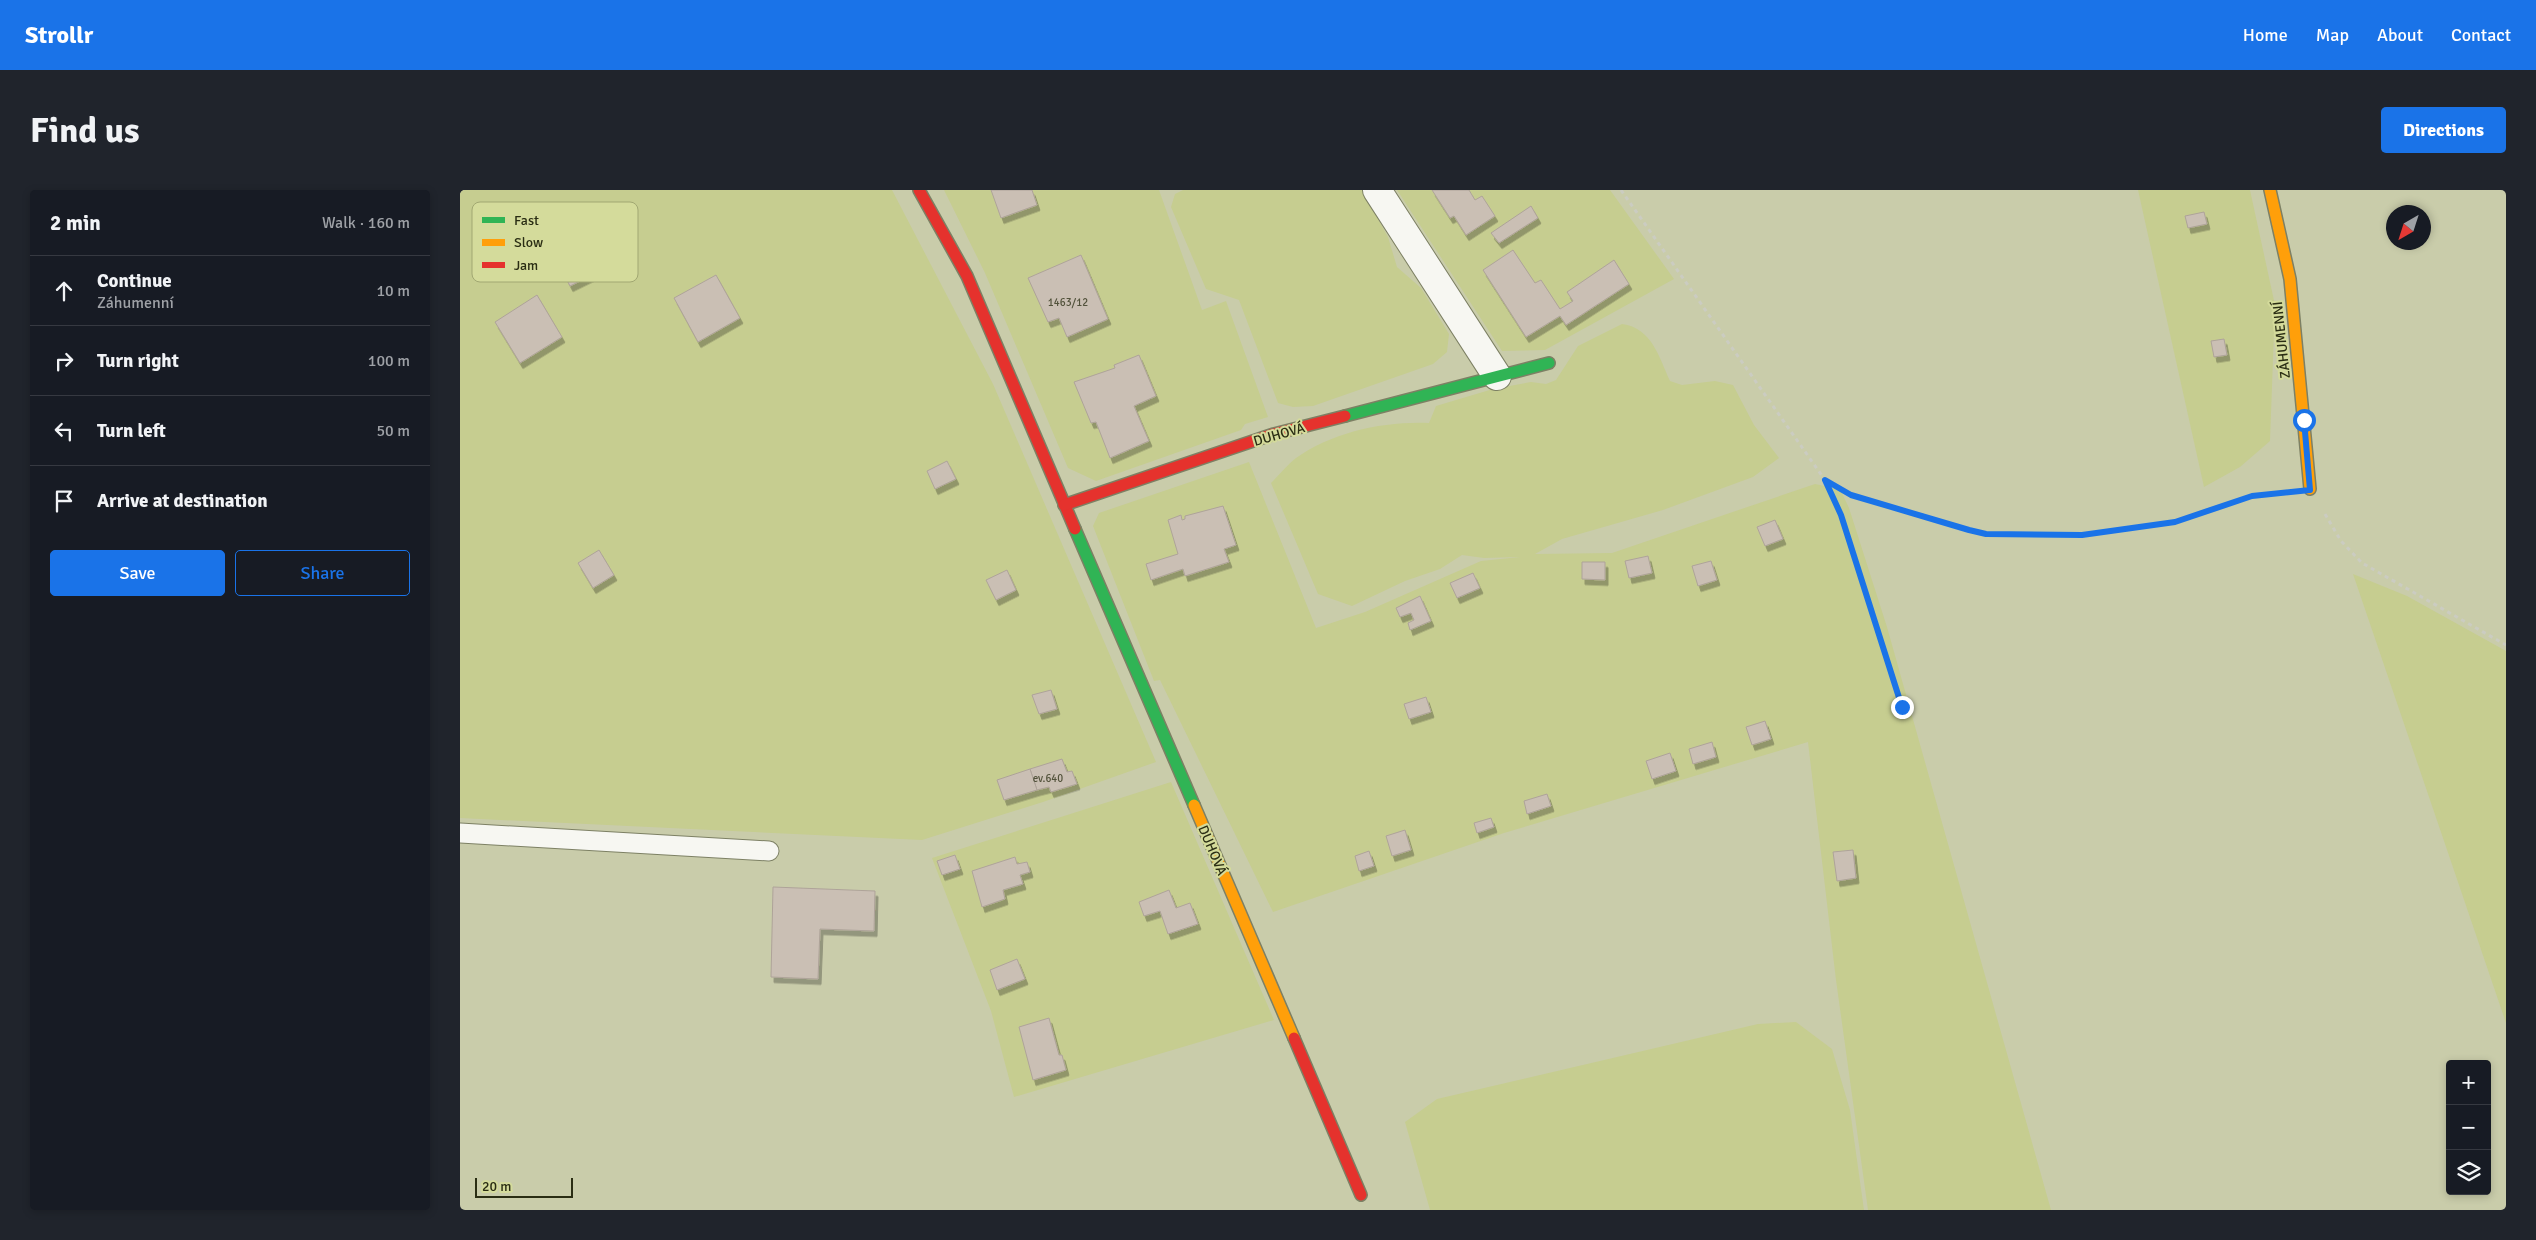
<!DOCTYPE html>
<meta charset="utf-8">
<style>
:root{--surface:#171b24;--page:#20242c;--text:#f1f3f6;--muted:#9ea1a6;--line:#363941;--accent:#1a73e8}
body{margin:0;font-family:Signika,sans-serif;background:var(--page);color:var(--text)}
.controls{position:absolute;right:15px;bottom:15px;display:grid;overflow:hidden;border-radius:5px;box-shadow:0 2px 8px #0003}
.controls button{width:45px;height:45px;display:grid;place-items:center;padding:0;border:0;border-bottom:1px solid var(--line);background:var(--surface);color:var(--text);font:25px sans-serif}
.compass{position:absolute;left:1926px;top:15px;width:45px;height:45px;border-radius:50%;background:var(--surface);box-shadow:0 2px 8px #0003;rotate:219deg}
.scale{position:absolute;left:15px;bottom:12px;width:98px;box-sizing:border-box;padding-left:5px;border:2px solid #2a2d13;border-top:0;font-size:14px;line-height:18px;white-space:nowrap;color:#2a2d13;-webkit-text-stroke:4px #d4db9b;paint-order:stroke}
.stop{position:absolute;width:15px;height:15px;margin:-11px;border:4px solid #1a73e8;border-radius:50%;background:#fff}
.stop.end{background:#1a73e8;border-color:#fff;box-shadow:0 1px 5px #0008}
.list{margin:0;padding:0;list-style:none}
h2{display:flex;justify-content:space-between;align-items:center;height:65px;margin:0;padding:0 20px;font-size:21px}
h2 small{font-size:16px;font-weight:400;color:var(--muted)}
.list li{display:grid;grid-template-columns:32px 1fr auto;gap:15px;align-items:center;box-sizing:border-box;height:70px;padding:0 20px;border-top:1px solid var(--line)}
.list b{display:block;font-size:19px;white-space:nowrap}
.list p{margin:0;font-size:16px;white-space:nowrap;color:var(--muted)}
.list em{font-size:16px;font-style:normal;color:var(--muted)}
.actions{display:flex;gap:10px;padding:15px 20px}
.actions a{flex:1;padding:11px 0;border:1px solid var(--accent);border-radius:5px;text-align:center;font-size:18px;color:var(--accent)}
.actions .main{background:var(--accent);color:#fff}
.icon{flex:none;width:28px;height:28px;fill:none;stroke:currentColor;stroke-width:2;stroke-linecap:round;stroke-linejoin:round}
.map{position:relative;flex:none;width:2046px;height:1020px;overflow:hidden;border-radius:5px}
header{display:flex;align-items:center;gap:30px;box-sizing:border-box;height:70px;padding:0 25px;background:var(--accent);color:#fff}
header strong{font-size:24px}
nav{display:flex;gap:28px;margin-inline-start:auto;font-size:18px}
.intro{display:flex;align-items:center;justify-content:space-between;box-sizing:border-box;height:120px;padding:0 30px}
h1{margin:0;font-size:35px}
.button{padding:12px 22px;border-radius:5px;background:var(--accent);color:#fff;font-size:18px;font-weight:700}
main{display:flex;gap:30px;padding:0 30px}
aside{flex:1;background:var(--surface);border-radius:5px;box-shadow:0 2px 8px #0003}
.map>svg:first-child{display:block}
.green{fill:#c6cd90}
.building{fill:#cabfb4;stroke:#aea399;filter:url(#shadow)}
.lines{fill:none;stroke-linecap:round;stroke-linejoin:round}
.lane-casing{stroke:#7d8064;stroke-width:21}
.street-casing{stroke:#7d8064;stroke-width:30}
.fast-casing{stroke:#7d8064;stroke-width:14}
.slow-casing{stroke:#7d8064;stroke-width:14}
.jam-casing{stroke:#7d8064;stroke-width:14}
.path{stroke:#cbccc1;stroke-width:3;stroke-dasharray:4 4;stroke-linecap:butt}
.lane{stroke:#f7f7f2;stroke-width:19}
.street{stroke:#f7f7f2;stroke-width:28}
.fast{stroke:#30b455;stroke-width:11}
.slow{stroke:#ff9f0a;stroke-width:11}
.jam{stroke:#e5322d;stroke-width:11}
.route{stroke:#1a73e8;stroke-width:6}
.labels{text-anchor:middle;stroke-width:4;stroke-linejoin:round;paint-order:stroke}
.number-label{font-size:11px;fill:#52523b}
.street-label{font-size:14px;fill:#2a2d13;stroke:#d4db9b}
.key{fill:#d4db9b;stroke:#a1a772;stroke-width:1}
.key-label{font-size:14px;fill:#2a2d13}
</style>
<header>
<strong>Strollr</strong>
<nav><a>Home</a><a>Map</a><a>About</a><a>Contact</a></nav>
</header>
<div class="intro"><h1>Find us</h1><a class="button">Directions</a></div>
<main>
<aside>
<h2>2 min<small>Walk · 160 m</small></h2>
<ul class="list">
<li><svg class="icon" aria-label="ahead" viewBox="0 0 24 24"><path d="M12 20V5M6 11l6-6 6 6"/></svg><div><b>Continue</b><p>Záhumenní</p></div><em>10 m</em></li>
<li><svg class="icon" aria-label="right" viewBox="0 0 24 24"><path d="M7 20v-9h11M14 6l5 5-5 5"/></svg><div><b>Turn right</b></div><em>100 m</em></li>
<li><svg class="icon" aria-label="left" viewBox="0 0 24 24"><path d="M17 20v-9H6M10 6l-5 5 5 5"/></svg><div><b>Turn left</b></div><em>50 m</em></li>
<li><svg class="icon" aria-label="arrive" viewBox="0 0 24 24"><path d="M6 21V4h12l-3 4 3 4H6"/></svg><div><b>Arrive at destination</b></div></li>
</ul>
<div class="actions"><a class="main">Save</a><a>Share</a></div>
</aside>
<div class="map">
<svg width="2046" height="1020" viewBox="0 0 2046 1020">
<defs>
<filter id="shadow"><feDropShadow dx="3" dy="5.5" stdDeviation="0" flood-color="#0004"/></filter>
</defs>
<rect width="100%" height="100%" fill="#c9ccaa"/>
<g class="green">
<path d="M0,0H432L533,194L696,572L583,612L462,650L0,628Z"/>
<path d="M484,0H699L742,120L766,111L808,227L785,234L781,240L636,291L608,278L525,83Z"/>
<path d="M723,0H902L928,47L937,77L961,98L989,144L987,162L973,174L853,216L833,217L818,213L779,110L746,99L711,17L715,4Z"/>
<path d="M937,0H1150L1214,89L1085,160L1042,161Z"/>
<path d="M1678,0H1790L1815,115L1810,251L1780,277L1744,297Z"/>
<path d="M1162,134C1192,138 1199,167 1210,191L1222,195L1255,191L1273,195L1294,235L1319,268L1293,287L1203,320L1102,349L1075,364L1152,363L1355,294L1380,299L1389,318L1427,437L1591,1020H1408L1376,790L1348,552L1044,643L813,722L700,490L694,491L633,336L639,323L789,272L856,438L905,422L1021,371L1060,367L1024,368L1002,365L980,379L945,391L892,416L858,404L811,293C819,285 827,275 836,268C873,242 924,231 969,233L976,216L1033,199L1071,192L1086,194L1096,190L1118,156Z"/>
<path d="M1893,384L1947,406L2046,461V833Z"/>
<path d="M711,592L814,830L554,907L531,821L472,668Z"/>
<path d="M1336,832L1372,859L1390,920L1404,1020H970L945,932L977,909L1298,834Z"/>
</g>
<g class="building">
<path d="M531,0H572L577,15L541,28Z"/>
<path d="M972,0H1009L1015,10L1022,6L1035,26L1006,45L994,26L990,28Z"/>
<path d="M1071,16L1078,28L1039,53L1031,43Z"/>
<path d="M1744,22L1747,34L1728,38L1725,26Z"/>
<path d="M138,37L157,73L110,96L93,63Z"/>
<path d="M1053,60L1075,93L1081,90L1100,119L1113,111L1107,102L1154,70L1169,94L1106,135L1100,126L1066,147L1023,80Z"/>
<path d="M621,65L648,129L607,147L599,128L588,132L568,88Z"/>
<path d="M256,85L280,128L238,152L214,108Z"/>
<path d="M77,105L102,147L60,173L35,132Z"/>
<path d="M1764,149L1767,165L1754,167L1751,151Z"/>
<path d="M679,165L696,206L674,216L689,251L650,268L636,232L631,233L614,192L655,178L654,175Z"/>
<path d="M487,271L496,289L475,299L467,281Z"/>
<path d="M763,316L776,355L764,359L769,372L725,386L723,379L691,390L686,374L718,364L708,330L721,325L722,330L725,329V326Z"/>
<path d="M1315,330L1323,349L1305,356L1297,337Z"/>
<path d="M139,360L154,385L133,398L118,373Z"/>
<path d="M1188,366L1192,383L1169,388L1165,371Z"/>
<path d="M1251,371L1257,390L1238,396L1232,376Z"/>
<path d="M1122,372H1145V390L1122,389Z"/>
<path d="M547,380L556,400L536,410L526,390Z"/>
<path d="M1013,383L1020,398L997,408L990,393Z"/>
<path d="M960,406L971,431L950,440L948,433L954,430L951,423L940,427L936,418Z"/>
<path d="M591,500L597,519L579,524L572,505Z"/>
<path d="M966,507L971,522L949,529L944,514Z"/>
<path d="M1305,531L1311,549L1292,555L1286,537Z"/>
<path d="M1252,552L1256,567L1233,574L1229,559Z"/>
<path d="M1210,563L1216,581L1192,589L1186,571Z"/>
<path d="M602,569L607,582L612,581L617,594L591,602L589,597L577,600L570,579Z"/>
<path d="M570,579L577,600L544,610L537,590Z"/>
<path d="M1087,604L1091,616L1067,624L1064,611Z"/>
<path d="M1031,628L1034,637L1017,643L1014,633Z"/>
<path d="M945,640L951,660L932,666L926,646Z"/>
<path d="M1393,660L1396,688L1377,691L1373,662Z"/>
<path d="M909,661L914,676L899,681L895,666Z"/>
<path d="M495,665L500,679L482,685L477,671Z"/>
<path d="M555,667L557,674L567,672L570,682L560,685L563,694L543,700L545,709L522,717L512,681Z"/>
<path d="M313,697L415,701L414,741L360,739L358,789L311,787Z"/>
<path d="M709,700L716,718L730,713L738,734L708,744L700,721L684,726L679,712Z"/>
<path d="M557,769L565,789L537,800L530,780Z"/>
<path d="M589,828L599,865H602L606,880L573,890L559,837Z"/>
</g>
<g class="lines">
<g class="lane-casing">
<path id="lane" d="M0,643L309,661"/>
</g>
<g class="street-casing">
<path id="street" d="M917,0L1037,186"/>
</g>
<g class="fast-casing">
<g id="fast">
<path d="M885,226L1089,173"/>
<path d="M615,339L734,615"/>
</g>
</g>
<g class="slow-casing">
<g id="slow">
<path d="M1810,0L1830,89L1850,299"/>
<path d="M734,615L834,848"/>
</g>
</g>
<g class="jam-casing">
<g id="jam">
<path d="M459,0L507,86L615,339"/>
<path d="M604,315L814,244L885,226"/>
<path d="M834,848L901,1005"/>
</g>
</g>
<g class="path">
<path d="M1161,0L1365,290L1381,325L1442,517"/>
<path d="M1365,290L1391,305L1526,344L1622,345L1715,332L1792,306L1821,303"/>
<path d="M1865,324L1881,351L1902,373L2046,455"/>
</g>
<use href="#lane" class="lane"/>
<use href="#street" class="street"/>
<use href="#fast" class="fast"/>
<use href="#slow" class="slow"/>
<use href="#jam" class="jam"/>
</g>
<g class="lines">
<path class="route" d="M1442,517L1381,325L1365,290L1391,305L1509,340L1526,344L1622,345L1715,332L1792,306L1850,300L1844,230"/>
</g>
<g class="labels">
<g class="number-label">
<text x="608" y="116">1463/12</text>
<text x="588" y="592">ev.640</text>
</g>
<g class="street-label">
<text transform="translate(1821 150) rotate(-96)" y="5">ZÁHUMENNÍ</text>
<text transform="translate(819 244) rotate(-16)" y="5">DUHOVÁ</text>
<text transform="translate(753 660) rotate(67)" y="5">DUHOVÁ</text>
</g>
</g>
<rect x="12" y="12" width="166" height="80" rx="8" class="key"/>
<rect x="22" y="27" width="23" height="6" fill="#30b455"/>
<rect x="22" y="49" width="23" height="7" fill="#ff9f0a"/>
<rect x="22" y="72" width="23" height="6" fill="#e5322d"/>
<g class="key-label">
<text x="54" y="35">Fast</text>
<text x="54" y="57">Slow</text>
<text x="54" y="80">Jam</text>
</g>
</svg>
<div class="controls">
<button>+</button>
<button>−</button>
<button><svg class="icon" aria-label="layers" viewBox="0 0 24 24"><path d="M12 4l9 5-9 5-9-5zM3 14l9 5 9-5"/></svg></button>
</div>
<svg class="compass" viewBox="-18 -18 36 36"><path d="M0-13l5 13h-10z" fill="#e53935"/><path d="M0 13l5-13h-10z" fill="#9ea1a6"/></svg>
<div class="scale">20 m</div>
<div class="stop" style="left:1844px;top:230px"></div>
<div class="stop end" style="left:1442px;top:517px"></div>
</div>
</main>
